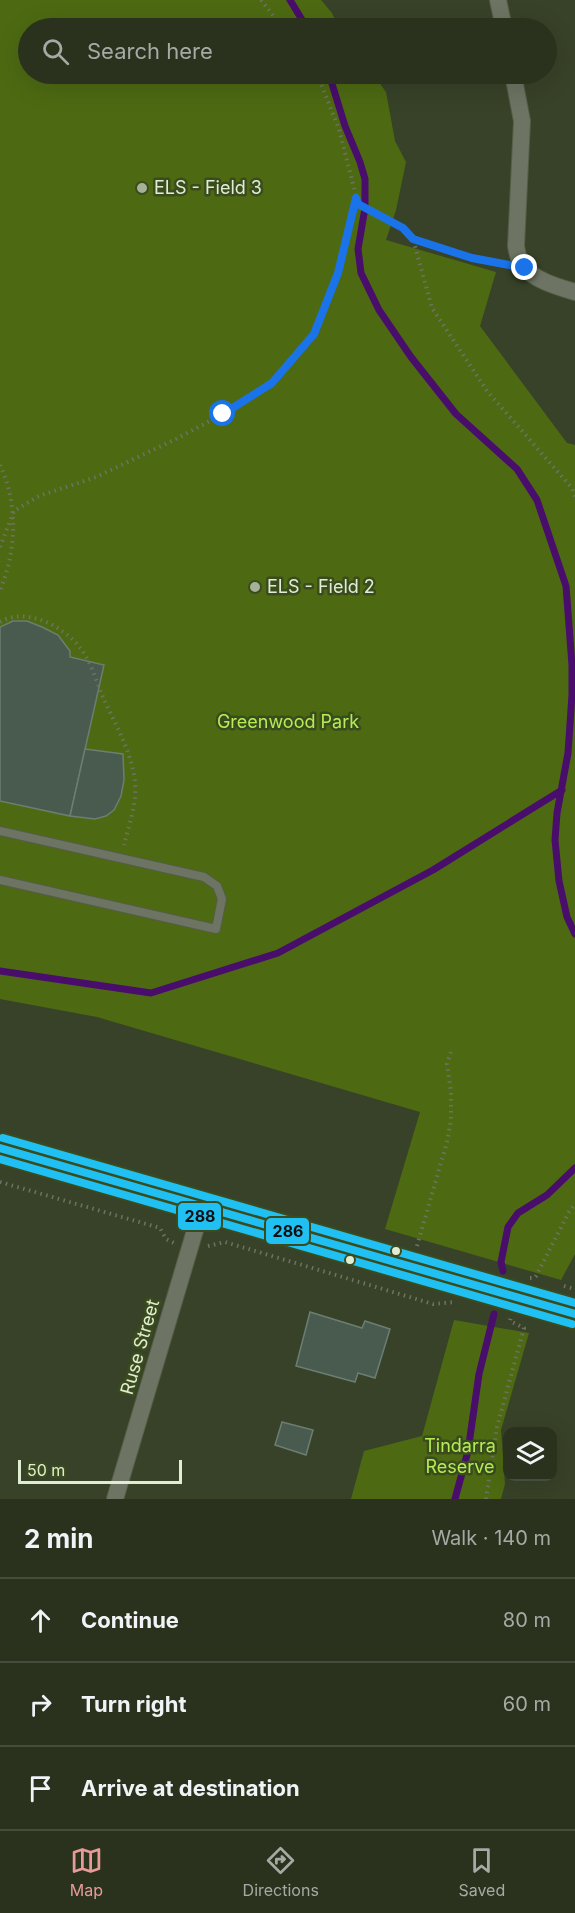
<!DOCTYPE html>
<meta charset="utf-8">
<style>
:root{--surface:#2a321e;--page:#363e2b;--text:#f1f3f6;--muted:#a5aaa4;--line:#464d3c;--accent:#e69b98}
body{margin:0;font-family:Inter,sans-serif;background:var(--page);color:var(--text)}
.controls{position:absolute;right:18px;bottom:18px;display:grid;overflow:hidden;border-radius:12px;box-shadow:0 6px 24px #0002}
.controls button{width:54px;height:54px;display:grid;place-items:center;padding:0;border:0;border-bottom:2px solid var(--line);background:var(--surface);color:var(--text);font:30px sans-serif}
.scale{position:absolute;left:18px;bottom:15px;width:164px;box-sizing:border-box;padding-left:6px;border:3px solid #e1edd3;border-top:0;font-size:16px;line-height:21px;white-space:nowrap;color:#e1edd3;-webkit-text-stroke:4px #3a4c1e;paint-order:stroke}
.stop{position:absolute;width:18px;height:18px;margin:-14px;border:4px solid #1a73e8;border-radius:50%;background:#fff}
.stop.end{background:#1a73e8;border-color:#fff;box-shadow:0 2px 6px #0008}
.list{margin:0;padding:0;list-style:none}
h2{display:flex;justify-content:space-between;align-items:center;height:78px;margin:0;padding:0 24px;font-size:26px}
h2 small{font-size:20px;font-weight:400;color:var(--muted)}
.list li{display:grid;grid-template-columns:39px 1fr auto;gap:18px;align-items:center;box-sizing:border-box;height:84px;padding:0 24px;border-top:2px solid var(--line)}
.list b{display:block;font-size:22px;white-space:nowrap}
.list em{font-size:20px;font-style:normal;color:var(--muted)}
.icon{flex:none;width:33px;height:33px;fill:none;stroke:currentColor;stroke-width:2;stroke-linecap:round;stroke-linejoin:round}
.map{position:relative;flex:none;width:575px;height:1499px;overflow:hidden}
.search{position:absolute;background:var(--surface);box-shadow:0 6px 24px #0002;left:18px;right:18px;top:18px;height:66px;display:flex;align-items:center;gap:15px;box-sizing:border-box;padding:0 21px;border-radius:33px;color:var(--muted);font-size:22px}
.sheet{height:330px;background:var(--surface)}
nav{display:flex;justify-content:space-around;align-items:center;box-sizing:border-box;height:84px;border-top:2px solid var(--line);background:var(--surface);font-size:16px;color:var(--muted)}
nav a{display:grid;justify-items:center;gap:3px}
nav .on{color:var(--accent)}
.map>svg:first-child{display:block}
.green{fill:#4d6a12}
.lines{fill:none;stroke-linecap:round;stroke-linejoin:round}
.stream{stroke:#490d6c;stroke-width:7}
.building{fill:#485b4e;stroke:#6b7e71;stroke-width:1.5}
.service-casing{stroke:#555d47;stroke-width:10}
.minor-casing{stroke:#555d47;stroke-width:18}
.tertiary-casing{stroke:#555d47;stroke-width:22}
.path{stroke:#6d7363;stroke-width:4;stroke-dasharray:1.5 4.5;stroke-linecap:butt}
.service{stroke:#6d7463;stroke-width:8}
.minor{stroke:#6d7463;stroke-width:16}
.tertiary{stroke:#6d7463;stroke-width:21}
.bus-1-casing{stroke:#3a4c1e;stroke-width:12}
.bus-2-casing{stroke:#3a4c1e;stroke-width:12}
.bus-3-casing{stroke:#3a4c1e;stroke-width:12}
.bus-1{stroke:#20c0f3;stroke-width:8}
.bus-2{stroke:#20c0f3;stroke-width:8}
.bus-3{stroke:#20c0f3;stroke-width:8}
.route{stroke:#1a73e8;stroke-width:8}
.poi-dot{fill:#a6b197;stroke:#3a4c1e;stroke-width:2}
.bus-dot{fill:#e1edd3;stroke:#3a4c1e;stroke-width:2}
.labels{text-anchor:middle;stroke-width:5;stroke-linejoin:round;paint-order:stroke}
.poi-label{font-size:18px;fill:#e1edd3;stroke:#3a4c1e;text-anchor:start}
.park-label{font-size:18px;fill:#b5ed52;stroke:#3a4c1e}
.street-label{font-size:18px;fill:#e1edd3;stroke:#3a4c1e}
.line-badge{stroke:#3a4c1e;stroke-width:2}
.pale-badge-label{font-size:16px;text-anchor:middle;font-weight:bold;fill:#111}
</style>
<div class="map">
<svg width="575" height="1499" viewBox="0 0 575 1499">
<rect width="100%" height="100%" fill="#384228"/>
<g class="green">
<path d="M0,0H321L332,13L339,28H28V74H373L386,92L395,141L406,162L396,210L386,240L496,272L480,326L567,443L575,445V1254L561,1280L385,1229L420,1112L97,1017L0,999Z"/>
<path d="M454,1320L529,1333L501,1430L505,1484L501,1499H351L364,1451L422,1436Z"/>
</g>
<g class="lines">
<g class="stream">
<path d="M290,0L307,28"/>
<path d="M329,74L345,126L360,162L365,179V208L358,249L361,273L379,310L411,357L456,414L517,469L537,500L566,586L572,665V695L568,753L557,813L555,840L559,881L567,917L575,934"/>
<path d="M0,971L151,993L278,953L433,870L562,790"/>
<path d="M503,1271L501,1262L508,1227L518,1213L547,1195L575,1168"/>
<path d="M455,1499L468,1451L479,1374L494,1314"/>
</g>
</g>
<g class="building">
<path d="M13,621H27L42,627L58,635L70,651V657L104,665L70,816L0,801V627Z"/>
<path d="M85,749L123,754L124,780L121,796L114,810L106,816L95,819L70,816Z"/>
<path d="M310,1312L362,1328L365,1321L390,1329L375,1378L358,1373L355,1382L296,1366Z"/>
<path d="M282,1422L313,1430L306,1455L275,1445Z"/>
</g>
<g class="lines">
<g class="service-casing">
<path id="service" d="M0,831L204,877L217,886L222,899L216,929L0,880"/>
</g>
<g class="minor-casing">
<g id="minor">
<path d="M498,0L504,28"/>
<path d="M513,74L522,121L516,246C517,252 519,260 522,265C533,280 558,287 575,292"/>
<path d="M115,1499L202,1207"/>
</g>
</g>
<g class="tertiary-casing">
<path id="tertiary" d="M0,1148L575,1314"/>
</g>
<g class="path">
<path d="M261,0L283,28"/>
<path d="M317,74L339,129L358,204L403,228L413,239L432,308L487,391L572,488L575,497"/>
<path d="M413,239L472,258L500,263"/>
<path d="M0,465C18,503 17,551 0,590"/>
<path d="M0,547L14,511L39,496L96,477L176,439L223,414L272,383L314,334L338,273L356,198"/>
<path d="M0,622C26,606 65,627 81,649C91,662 96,680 102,695C114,722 132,752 135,782C137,803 129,825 124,845"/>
<path d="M0,1182L160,1228L166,1239L174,1243"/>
<path d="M208,1246L225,1242L433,1304L455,1302"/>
<path d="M417,1246L447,1142L451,1120V1092L447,1064L452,1049"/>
<path d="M530,1278H534L536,1276L569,1212L575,1204"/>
<path d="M564,1286L575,1289"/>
<path d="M486,1499L497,1427L524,1328L510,1321L511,1317"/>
</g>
<use href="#service" class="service"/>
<use href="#minor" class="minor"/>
<use href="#tertiary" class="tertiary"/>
<g class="bus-1-casing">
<path id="bus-1" d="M0,1148L575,1314"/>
</g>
<g class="bus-2-casing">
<path id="bus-2" d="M0,1159L572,1324"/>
</g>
<g class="bus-3-casing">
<path id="bus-3" d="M3,1138L575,1303"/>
</g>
<use href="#bus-1" class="bus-1"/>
<use href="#bus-2" class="bus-2"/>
<use href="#bus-3" class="bus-3"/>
</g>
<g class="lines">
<path class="route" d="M223,414L272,383L314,334L338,273L356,198L358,204L403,228L413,239L472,258L525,268"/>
</g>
<g class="poi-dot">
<circle cx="142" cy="188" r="6"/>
<circle cx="255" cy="587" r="6"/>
</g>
<g class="bus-dot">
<circle cx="396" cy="1251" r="5"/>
<circle cx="350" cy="1260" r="5"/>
</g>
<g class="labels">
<g class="poi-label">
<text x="154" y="194">ELS - Field 3</text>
<text x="267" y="593">ELS - Field 2</text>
</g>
<g class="park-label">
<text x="288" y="728">Greenwood Park</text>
<text x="460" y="1452">Tindarra<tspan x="460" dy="21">Reserve</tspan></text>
</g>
<g class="street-label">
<text transform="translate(140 1347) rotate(-74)" y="6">Ruse Street</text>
</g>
</g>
<g class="line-badge">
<rect x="177" y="1202" width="45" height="29" rx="6" fill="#20c0f3"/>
<rect x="265" y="1217" width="45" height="28" rx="6" fill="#20c0f3"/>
</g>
<g class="pale-badge-label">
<text x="200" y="1222">288</text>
<text x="288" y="1237">286</text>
</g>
</svg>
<div class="controls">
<button><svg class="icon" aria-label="layers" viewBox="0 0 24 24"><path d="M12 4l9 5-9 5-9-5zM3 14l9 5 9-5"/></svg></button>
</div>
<div class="scale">50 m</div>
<div class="stop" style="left:223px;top:414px"></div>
<div class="stop end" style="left:525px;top:268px"></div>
<div class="search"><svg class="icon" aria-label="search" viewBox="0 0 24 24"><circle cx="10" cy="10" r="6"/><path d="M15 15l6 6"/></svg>Search here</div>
</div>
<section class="sheet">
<h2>2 min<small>Walk · 140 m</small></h2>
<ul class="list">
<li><svg class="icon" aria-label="ahead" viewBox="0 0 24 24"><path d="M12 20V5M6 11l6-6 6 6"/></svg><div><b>Continue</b></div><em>80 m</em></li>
<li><svg class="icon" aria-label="right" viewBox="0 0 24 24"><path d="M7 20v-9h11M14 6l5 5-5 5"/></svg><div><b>Turn right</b></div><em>60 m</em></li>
<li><svg class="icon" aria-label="arrive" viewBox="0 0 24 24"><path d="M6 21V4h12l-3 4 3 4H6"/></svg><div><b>Arrive at destination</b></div></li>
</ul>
</section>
<nav>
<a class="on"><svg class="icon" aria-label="map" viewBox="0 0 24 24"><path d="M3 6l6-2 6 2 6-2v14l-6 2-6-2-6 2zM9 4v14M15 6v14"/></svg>Map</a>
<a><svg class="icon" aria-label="directions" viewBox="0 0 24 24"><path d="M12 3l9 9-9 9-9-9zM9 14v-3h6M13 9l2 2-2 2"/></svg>Directions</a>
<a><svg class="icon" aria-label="saved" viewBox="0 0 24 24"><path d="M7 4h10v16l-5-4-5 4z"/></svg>Saved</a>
</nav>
